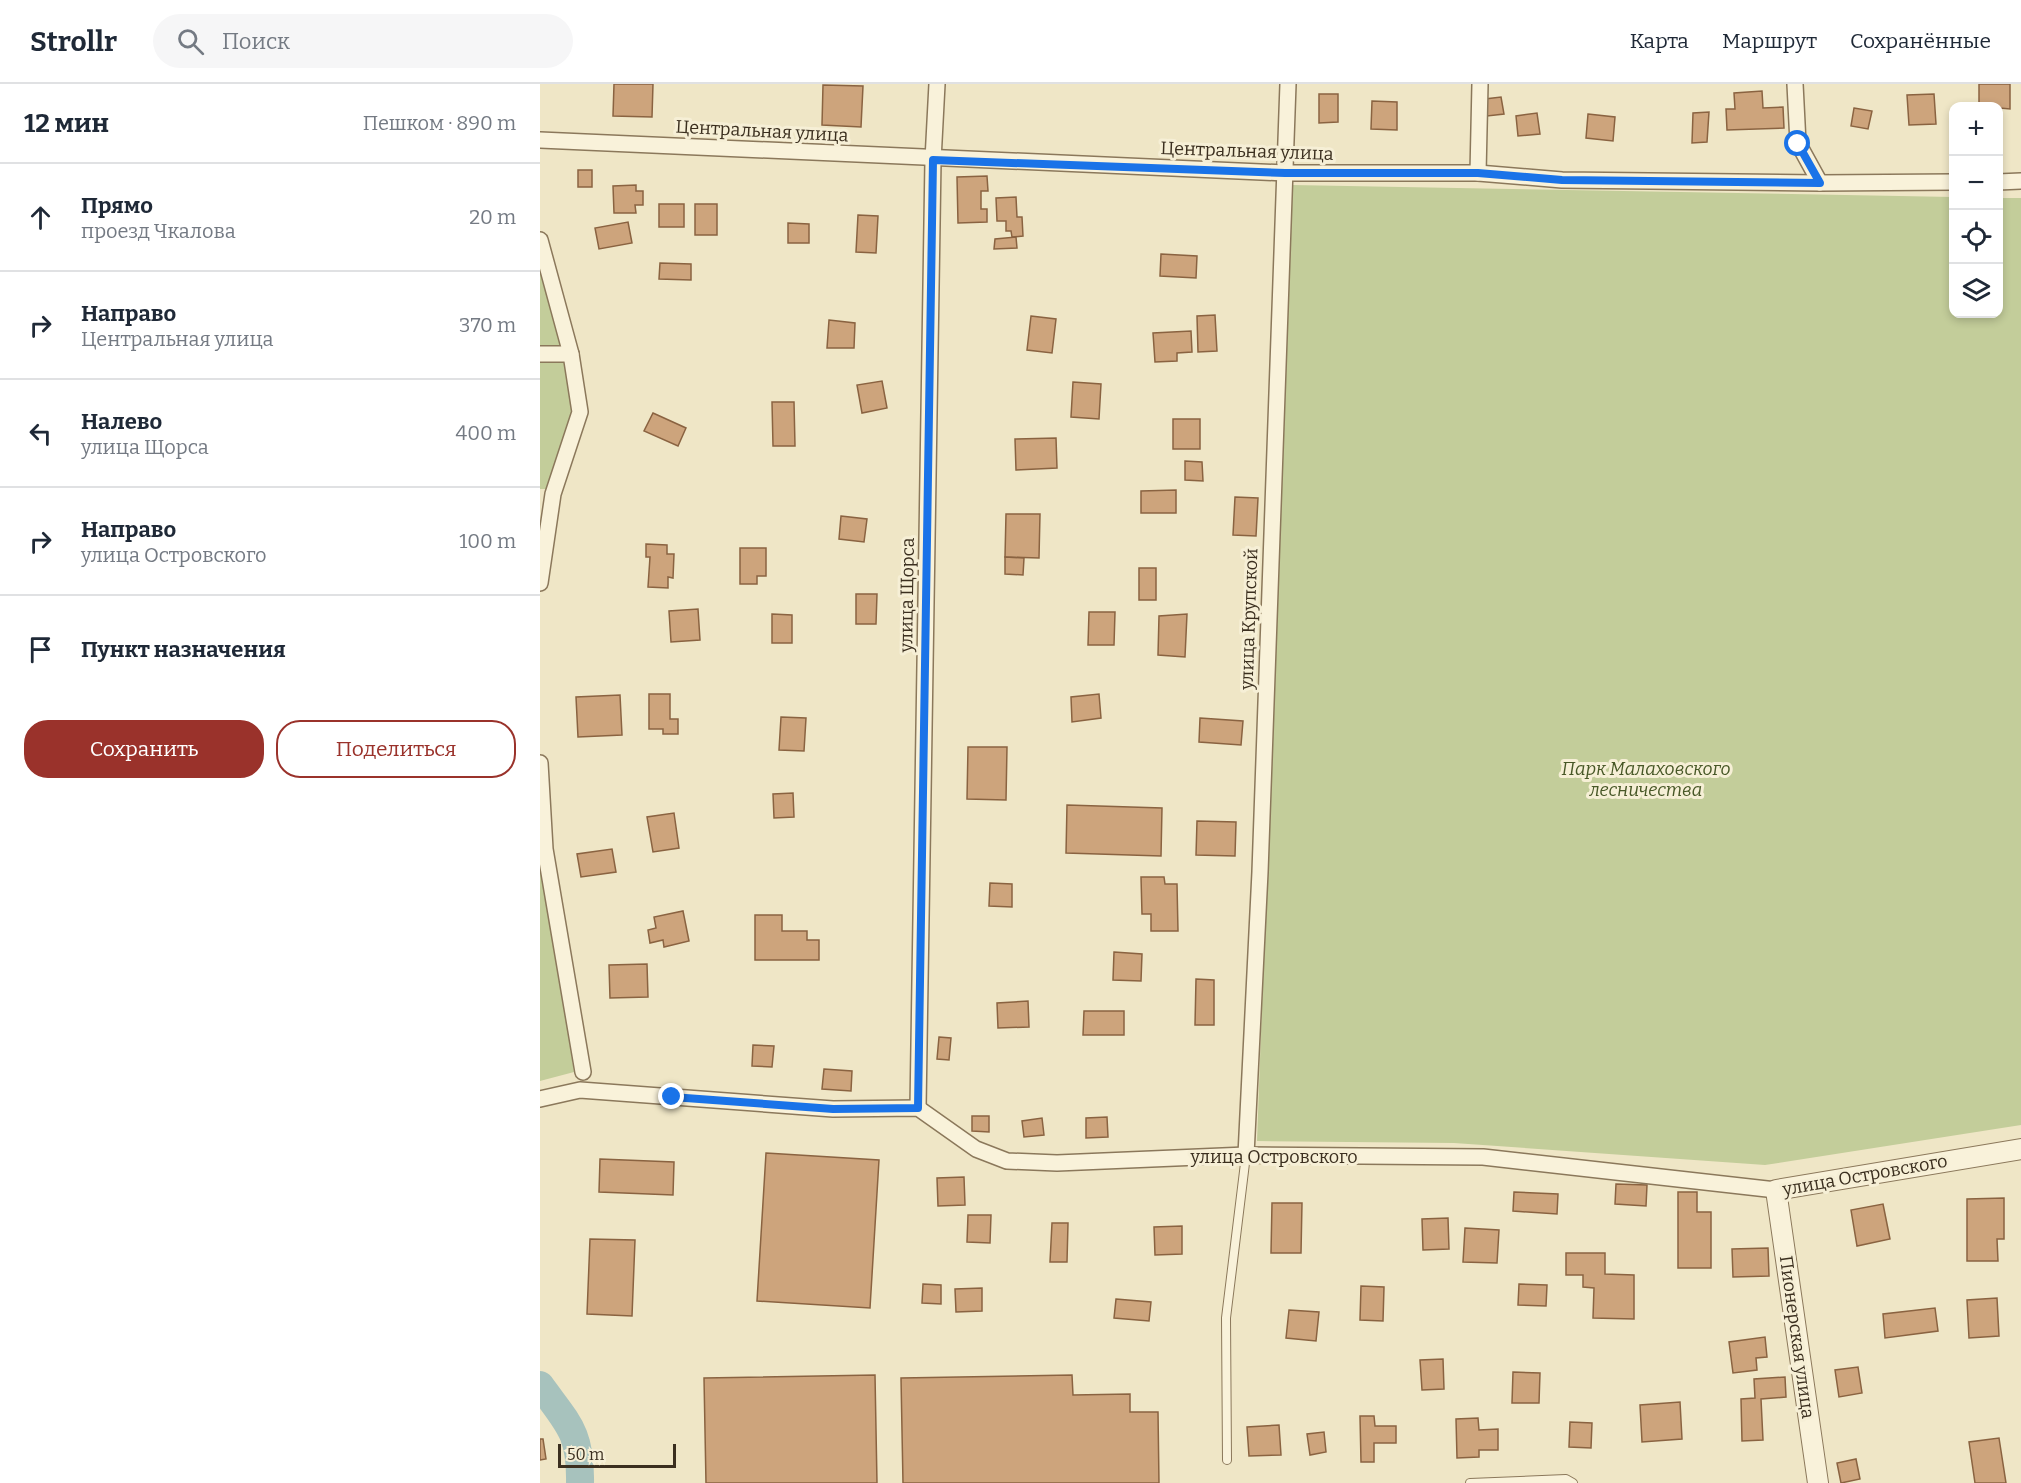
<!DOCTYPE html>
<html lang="ru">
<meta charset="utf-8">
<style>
:root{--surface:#fff;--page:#f6f6f7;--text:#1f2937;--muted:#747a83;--line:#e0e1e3;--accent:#9a322b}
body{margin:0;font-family:Bitter,serif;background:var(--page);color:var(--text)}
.controls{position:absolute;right:18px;top:18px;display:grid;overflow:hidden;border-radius:12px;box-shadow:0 3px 9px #0003}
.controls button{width:54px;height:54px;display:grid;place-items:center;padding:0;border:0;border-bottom:2px solid var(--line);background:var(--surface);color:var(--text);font:30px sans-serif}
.scale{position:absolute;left:18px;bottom:15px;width:118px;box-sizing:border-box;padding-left:6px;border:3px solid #3b2f1f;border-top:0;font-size:16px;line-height:21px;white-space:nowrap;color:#3b2f1f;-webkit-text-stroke:4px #f6efd6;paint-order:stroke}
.stop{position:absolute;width:18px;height:18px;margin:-14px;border:4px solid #1a73e8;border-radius:50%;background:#fff}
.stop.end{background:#1a73e8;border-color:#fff;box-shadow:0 2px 6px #0008}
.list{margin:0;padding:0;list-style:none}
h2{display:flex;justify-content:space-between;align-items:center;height:78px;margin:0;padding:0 24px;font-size:26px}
h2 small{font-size:20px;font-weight:400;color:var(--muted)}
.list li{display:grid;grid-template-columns:39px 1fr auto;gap:18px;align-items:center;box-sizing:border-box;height:108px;padding:0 24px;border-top:2px solid var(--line)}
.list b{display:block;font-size:22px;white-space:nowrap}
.list p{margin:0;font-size:20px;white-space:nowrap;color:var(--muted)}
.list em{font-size:20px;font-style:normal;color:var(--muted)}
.actions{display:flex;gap:12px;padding:18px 24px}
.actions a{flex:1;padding:14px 0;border:2px solid var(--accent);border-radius:24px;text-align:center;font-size:21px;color:var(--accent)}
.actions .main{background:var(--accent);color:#fff}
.icon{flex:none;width:33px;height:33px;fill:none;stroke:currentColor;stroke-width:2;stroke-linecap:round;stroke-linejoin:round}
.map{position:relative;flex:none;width:1481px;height:1399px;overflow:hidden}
header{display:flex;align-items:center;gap:36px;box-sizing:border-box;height:84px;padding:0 30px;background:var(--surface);border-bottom:2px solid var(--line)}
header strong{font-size:28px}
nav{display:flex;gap:33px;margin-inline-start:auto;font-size:21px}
.search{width:420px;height:54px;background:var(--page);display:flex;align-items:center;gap:15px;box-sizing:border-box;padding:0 21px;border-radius:33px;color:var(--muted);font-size:22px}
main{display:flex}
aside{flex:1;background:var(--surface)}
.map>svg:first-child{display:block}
.green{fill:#c3cd9a}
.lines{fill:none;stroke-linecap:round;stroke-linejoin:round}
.river{stroke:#a7c2bd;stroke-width:28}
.building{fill:#cda47c;stroke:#8a6341;stroke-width:1.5}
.service-casing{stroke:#8b785b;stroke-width:10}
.minor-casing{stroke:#8b785b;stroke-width:18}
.tertiary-casing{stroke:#8b785b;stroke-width:22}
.service{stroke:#f9f2da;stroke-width:8}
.minor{stroke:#f9f2da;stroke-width:15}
.tertiary{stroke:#f9f2da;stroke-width:20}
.route{stroke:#1a73e8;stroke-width:8}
.labels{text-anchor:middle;stroke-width:6;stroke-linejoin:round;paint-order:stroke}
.street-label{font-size:18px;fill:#3b2f1f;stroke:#f6efd6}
.park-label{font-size:18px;font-style:italic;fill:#475726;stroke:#f6efd6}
</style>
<header>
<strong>Strollr</strong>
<div class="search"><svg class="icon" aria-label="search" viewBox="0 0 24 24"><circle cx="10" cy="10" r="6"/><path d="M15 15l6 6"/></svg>Поиск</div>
<nav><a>Карта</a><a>Маршрут</a><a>Сохранённые</a></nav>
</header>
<main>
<aside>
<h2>12 мин<small>Пешком · 890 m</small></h2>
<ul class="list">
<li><svg class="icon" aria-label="ahead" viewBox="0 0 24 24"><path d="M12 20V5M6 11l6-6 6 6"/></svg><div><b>Прямо</b><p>проезд Чкалова</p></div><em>20 m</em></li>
<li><svg class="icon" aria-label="right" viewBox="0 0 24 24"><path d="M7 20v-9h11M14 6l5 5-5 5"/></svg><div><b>Направо</b><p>Центральная улица</p></div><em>370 m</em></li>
<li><svg class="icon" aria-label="left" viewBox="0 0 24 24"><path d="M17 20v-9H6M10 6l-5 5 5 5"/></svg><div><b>Налево</b><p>улица Щорса</p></div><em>400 m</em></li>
<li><svg class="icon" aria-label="right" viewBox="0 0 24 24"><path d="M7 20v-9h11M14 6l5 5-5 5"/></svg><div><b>Направо</b><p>улица Островского</p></div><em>100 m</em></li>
<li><svg class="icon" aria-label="arrive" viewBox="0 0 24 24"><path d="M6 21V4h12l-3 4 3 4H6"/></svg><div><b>Пункт назначения</b></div></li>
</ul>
<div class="actions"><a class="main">Сохранить</a><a>Поделиться</a></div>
</aside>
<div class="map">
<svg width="1481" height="1399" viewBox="0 0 1481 1399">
<rect width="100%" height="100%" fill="#efe6c6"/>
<g class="green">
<path d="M752,101L1413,113L1414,230H1458L1459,114H1481V1041L1225,1081L914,1059L717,1057Z"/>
<path d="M0,182L24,265H0Z"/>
<path d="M0,277H26L33,328L10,405H0Z"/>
<path d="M0,770L34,988L0,997Z"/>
</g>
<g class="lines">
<path class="river" d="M0,1301C28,1340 41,1348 40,1399"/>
</g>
<g class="building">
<path d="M74,0H113L112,33L73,32Z"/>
<path d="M1439,0H1470V25L1439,22Z"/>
<path d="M283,1L323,2L321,43L282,41Z"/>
<path d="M1222,7L1223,24L1243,23L1244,44L1187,46L1186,25H1195L1194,9Z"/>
<path d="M779,10H798V38L779,39Z"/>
<path d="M1394,10L1396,40L1369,41L1367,11Z"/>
<path d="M961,13L964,30L947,32L945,15Z"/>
<path d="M832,17L857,18V46L831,45Z"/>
<path d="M1314,24L1332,27L1328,45L1311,42Z"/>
<path d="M1169,28L1167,58L1152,59L1153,29Z"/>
<path d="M997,29L1000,50L978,52L976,32Z"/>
<path d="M1048,30L1075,33L1073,57L1046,54Z"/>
<rect x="38" y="86" width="14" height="17"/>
<path d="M447,92L448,107H441V125H447V138L418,139L417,93Z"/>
<path d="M96,101V107H103V121H95L96,129H74L73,102Z"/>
<path d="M476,113L477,133H482L483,152L472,153L471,147H466V137H457L456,114Z"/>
<rect x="119" y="120" width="25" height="23"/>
<rect x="155" y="120" width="22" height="31"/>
<path d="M318,131L338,132L336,169L316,168Z"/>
<path d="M88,138L92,159L59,165L55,144Z"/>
<path d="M248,139L269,140V159H248Z"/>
<path d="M476,153L477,164L454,165L455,155Z"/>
<path d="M621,170L657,172L656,194L620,192Z"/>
<path d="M120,179L151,180V196L119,195Z"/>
<path d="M675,231L677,267L658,268L657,232Z"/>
<path d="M491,232L516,235L512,269L487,266Z"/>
<path d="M289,236L315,239L314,264H287Z"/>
<path d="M651,247L652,268L637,269V277L615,278L613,249Z"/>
<path d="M342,297L347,324L322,329L317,301Z"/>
<path d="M533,298L561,300L559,335L531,333Z"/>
<path d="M232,318H254L255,362H233Z"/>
<path d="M113,329L146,344L138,362L104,347Z"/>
<rect x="633" y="335" width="27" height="30"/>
<path d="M516,354L517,384L476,386L475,355Z"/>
<path d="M645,377L662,378L663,397L645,396Z"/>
<path d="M636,406V429H601V407Z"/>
<path d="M695,413L718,414L716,452L693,451Z"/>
<path d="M466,430H500L499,474L465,473Z"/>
<path d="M301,432L327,435L324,458L299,455Z"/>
<path d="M106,460L127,461V470H134L133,494L128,493V504L108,503L110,473H106Z"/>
<path d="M200,464H226V492H217V500H200Z"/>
<path d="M465,473L484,474L483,491L465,490Z"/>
<rect x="599" y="484" width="17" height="32"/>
<path d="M316,510H337L336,540H316Z"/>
<path d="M158,525L160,556L131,558L129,527Z"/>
<path d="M549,528H575L574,561H548Z"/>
<path d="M232,530L252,531V559H232Z"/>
<path d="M647,530L645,573L618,571L619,532Z"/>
<path d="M109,610H130V635H138V650H123V645H109Z"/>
<path d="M559,610L561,634L532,638L531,613Z"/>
<path d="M80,611L82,651L38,653L36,613Z"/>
<path d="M241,633L266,634L264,667L239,666Z"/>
<path d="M660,634L703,637L701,661L659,658Z"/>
<path d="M428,663H467L466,716L427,715Z"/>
<path d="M253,709L254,733L234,734L233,710Z"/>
<path d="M527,721L622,724L621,772L526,769Z"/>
<path d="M134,729L139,764L113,768L107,733Z"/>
<path d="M657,737L696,738L695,772L656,771Z"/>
<path d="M72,765L76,788L41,793L37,770Z"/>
<path d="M601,793H624L625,800H637L638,847H611V830H602Z"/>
<path d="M450,799L472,800V823L449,822Z"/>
<path d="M143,827L149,857L124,863L123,856L110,859L108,846L116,844L114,833Z"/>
<path d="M215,831H242V847H267V856H279V876H215Z"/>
<path d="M574,868L602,870L601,897L573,896Z"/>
<path d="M107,880L108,913L70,914L69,881Z"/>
<path d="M656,895L674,896V941H655Z"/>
<path d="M488,917L489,943L458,944L457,919Z"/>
<path d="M544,927H584V951H543Z"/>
<path d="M399,953L411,954L409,976L397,975Z"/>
<path d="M213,961L234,962L232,983L212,982Z"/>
<path d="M284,985L312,987L311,1007L282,1005Z"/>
<path d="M432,1032H449V1048L432,1047Z"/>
<path d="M567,1033L568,1053L546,1054V1034Z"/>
<path d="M502,1034L504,1051L484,1053L482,1037Z"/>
<path d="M226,1069L339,1076L330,1224L217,1217Z"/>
<path d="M60,1075L134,1078L133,1111L59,1108Z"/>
<path d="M424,1093L425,1121L398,1122L397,1094Z"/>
<path d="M1076,1100L1107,1101L1106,1122L1075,1120Z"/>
<path d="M974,1108L1018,1110L1017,1130L973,1127Z"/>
<path d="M1138,1108H1157V1128H1171V1184H1138Z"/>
<path d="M1464,1114V1155H1457L1458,1177H1427V1115Z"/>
<path d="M732,1119H762L761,1169H731Z"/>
<path d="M1343,1120L1350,1155L1317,1162L1311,1126Z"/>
<path d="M428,1131H451L450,1159L427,1158Z"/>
<path d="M908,1134L909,1165L883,1166L882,1135Z"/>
<path d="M512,1139H528L527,1178H510Z"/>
<path d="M642,1142V1170L615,1171L614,1143Z"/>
<path d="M925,1144L959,1146L957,1179L923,1178Z"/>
<path d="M50,1155L95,1156L92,1232L47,1230Z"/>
<path d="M1228,1164L1229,1192L1193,1193L1192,1165Z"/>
<path d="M1026,1169H1065V1190L1094,1191V1235L1053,1234L1054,1204L1043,1203V1191H1026Z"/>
<path d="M383,1200L401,1201V1220L382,1219Z"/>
<path d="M979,1200L1007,1201L1006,1222L978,1221Z"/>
<path d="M821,1202L844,1203L843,1237L820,1236Z"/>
<path d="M442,1204V1227L416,1228L415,1205Z"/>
<path d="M1457,1214L1459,1252L1429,1254L1427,1216Z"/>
<path d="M576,1215L611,1218L609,1237L574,1234Z"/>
<path d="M1395,1224L1398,1247L1345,1254L1343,1230Z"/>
<path d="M749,1226L779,1228L776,1257L746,1254Z"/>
<path d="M1225,1253L1227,1273L1216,1274L1217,1286L1193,1289L1189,1258Z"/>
<path d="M903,1275L904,1305L882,1306L880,1276Z"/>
<path d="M1318,1283L1322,1309L1299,1313L1295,1286Z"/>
<path d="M973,1288L1000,1289L999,1319H972Z"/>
<path d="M335,1291L337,1399H166L164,1294Z"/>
<path d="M532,1291L533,1311L590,1310V1328H618L619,1399H363L361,1294Z"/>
<path d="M1245,1293L1246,1313L1221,1315L1223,1356L1202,1357L1201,1315L1215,1314L1214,1295Z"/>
<path d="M1140,1318L1142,1355L1102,1358L1100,1321Z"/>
<path d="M820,1332H834L835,1342H856V1359H834V1378H821Z"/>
<path d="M938,1334L939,1346L958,1345V1366H939V1373L917,1374L916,1335Z"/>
<path d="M1030,1338L1052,1339L1051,1364L1029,1363Z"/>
<path d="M739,1341L741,1371L709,1372L707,1343Z"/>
<path d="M784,1348L786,1368L770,1371L767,1350Z"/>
<path d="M1459,1354L1466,1399H1435L1429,1358Z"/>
<path d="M0,1355H3L6,1375L0,1376Z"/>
<path d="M1316,1375L1320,1395L1301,1399L1297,1379Z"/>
</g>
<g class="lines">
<g class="service-casing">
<g id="service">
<path d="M687,1376L686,1234L706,1071"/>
<path d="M930,1399L1026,1395L1033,1399"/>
</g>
</g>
<g class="minor-casing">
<g id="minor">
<path d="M1255,0L1258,59L1280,99"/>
<path d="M0,56L745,89H938L1022,96L1280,99L1414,98"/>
<path d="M938,89L940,0"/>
<path d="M1458,98L1481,97"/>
<path d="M0,156L31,270L40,328L13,410L0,499"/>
<path d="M0,270H31"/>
<path d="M0,679L5,765L43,988"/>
<path d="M0,1015L40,1006L293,1025L378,1024L436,1065L467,1077L517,1079L706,1071L943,1073L1236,1106"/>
<path d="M378,1024L393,76L397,0"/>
<path d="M706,1071L720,788L748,0"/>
</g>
</g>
<g class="tertiary-casing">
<path id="tertiary" d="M1278,1399L1236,1106L1481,1065"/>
</g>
<use href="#service" class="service"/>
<use href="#minor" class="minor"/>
<use href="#tertiary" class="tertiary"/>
</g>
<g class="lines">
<path class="route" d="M132,1013L293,1025L378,1024L393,76L745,89H938L1022,96L1280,99L1258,60"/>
</g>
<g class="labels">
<g class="street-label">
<text transform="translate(222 47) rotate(3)" y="6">Центральная улица</text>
<text transform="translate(707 67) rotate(2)" y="6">Центральная улица</text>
<text transform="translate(367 511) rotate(-89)" y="6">улица Щорса</text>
<text transform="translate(709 535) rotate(-88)" y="6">улица Крупской</text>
<text x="734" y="1079">улица Островского</text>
<text transform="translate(1325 1091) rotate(-10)" y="6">улица Островского</text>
<text transform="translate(1257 1253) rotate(82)" y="6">Пионерская улица</text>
</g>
<g class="park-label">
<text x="1106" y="691">Парк Малаховского<tspan x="1106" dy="21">лесничества</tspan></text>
</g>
</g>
</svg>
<div class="controls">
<button>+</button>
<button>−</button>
<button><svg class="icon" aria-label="locate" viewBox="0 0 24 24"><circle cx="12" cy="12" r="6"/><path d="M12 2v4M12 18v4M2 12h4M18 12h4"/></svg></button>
<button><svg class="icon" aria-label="layers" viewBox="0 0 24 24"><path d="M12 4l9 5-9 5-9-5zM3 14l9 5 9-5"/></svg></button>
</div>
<div class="scale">50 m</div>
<div class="stop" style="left:1258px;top:60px"></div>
<div class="stop end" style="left:132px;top:1013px"></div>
</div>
</main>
